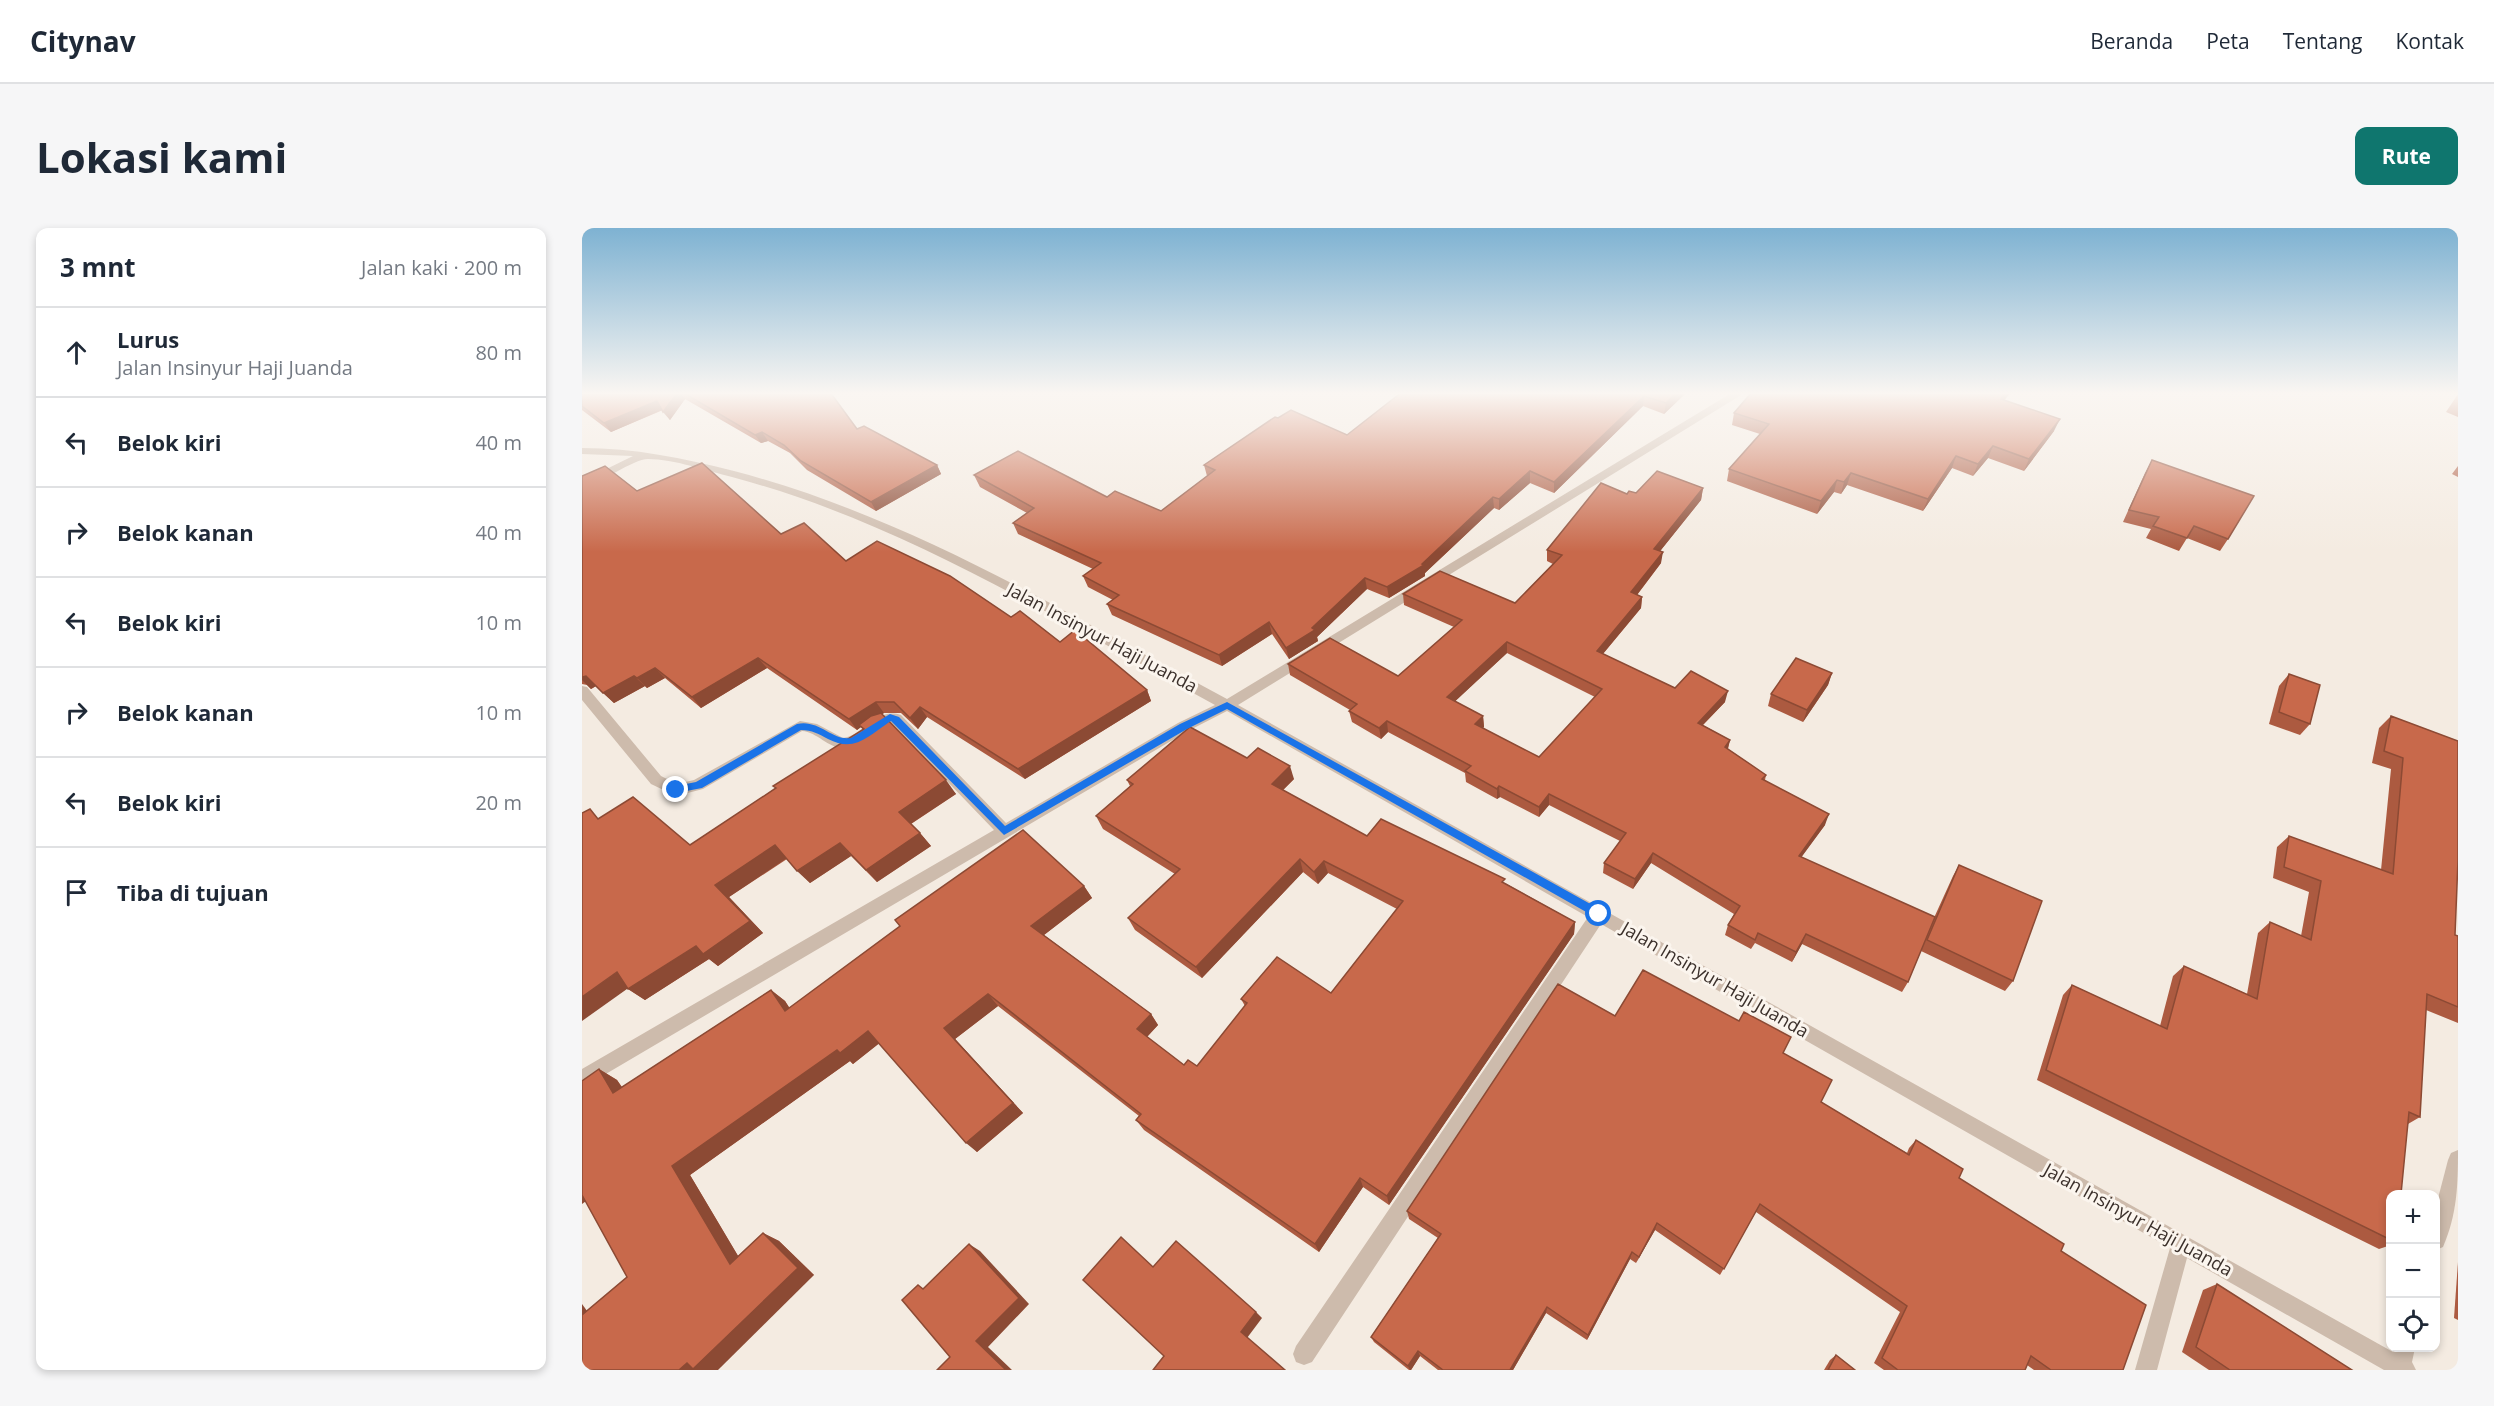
<!DOCTYPE html>
<html lang="id">
<meta charset="utf-8">
<style>
:root{--surface:#fff;--page:#f6f6f7;--text:#1f2937;--muted:#747a83;--line:#e0e1e3;--accent:#0f766e}
body{margin:0;font-family:"Open Sans",sans-serif;background:var(--page);color:var(--text)}
.controls{position:absolute;right:18px;bottom:18px;display:grid;overflow:hidden;border-radius:12px;box-shadow:0 3px 9px #0003}
.controls button{width:54px;height:54px;display:grid;place-items:center;padding:0;border:0;border-bottom:2px solid var(--line);background:var(--surface);color:var(--text);font:30px sans-serif}
.stop{position:absolute;width:18px;height:18px;margin:-14px;border:4px solid #1a73e8;border-radius:50%;background:#fff}
.stop.end{background:#1a73e8;border-color:#fff;box-shadow:0 2px 6px #0008}
.list{margin:0;padding:0;list-style:none}
h2{display:flex;justify-content:space-between;align-items:center;height:78px;margin:0;padding:0 24px;font-size:26px}
h2 small{font-size:20px;font-weight:400;color:var(--muted)}
.list li{display:grid;grid-template-columns:39px 1fr auto;gap:18px;align-items:center;box-sizing:border-box;height:90px;padding:0 24px;border-top:2px solid var(--line)}
.list b{display:block;font-size:22px;white-space:nowrap}
.list p{margin:0;font-size:20px;white-space:nowrap;color:var(--muted)}
.list em{font-size:20px;font-style:normal;color:var(--muted)}
.icon{flex:none;width:33px;height:33px;fill:none;stroke:currentColor;stroke-width:2;stroke-linecap:round;stroke-linejoin:round}
.map{position:relative;flex:none;width:1876px;height:1142px;overflow:hidden;border-radius:12px}
header{display:flex;align-items:center;gap:36px;box-sizing:border-box;height:84px;padding:0 30px;background:var(--surface);border-bottom:2px solid var(--line)}
header strong{font-size:28px}
nav{display:flex;gap:33px;margin-inline-start:auto;font-size:21px}
.intro{display:flex;align-items:center;justify-content:space-between;box-sizing:border-box;height:144px;padding:0 36px}
h1{margin:0;font-size:42px}
.button{padding:15px 27px;border-radius:12px;background:var(--accent);color:#fff;font-size:21px;font-weight:700}
main{display:flex;gap:36px;padding:0 36px}
aside{flex:1;background:var(--surface);border-radius:12px;box-shadow:0 3px 9px #0003}
.map>svg:first-child{display:block}
.lines{fill:none;stroke-linecap:round;stroke-linejoin:round}
.street{fill:#cdbbac;fill-rule:evenodd}
.wall{fill:#ac5a40;fill-rule:evenodd}
.shaded-wall{fill:#8c4a34}
.building{fill:#c8694b;stroke:#8c4a34;stroke-width:1.5;fill-rule:evenodd}
.route{fill:#1a73e8}
.labels{text-anchor:middle;stroke-width:6;stroke-linejoin:round;paint-order:stroke}
.street-label{font-size:18px;fill:#3b302b;stroke:#fbf5ee}
</style>
<header>
<strong>Citynav</strong>
<nav><a>Beranda</a><a>Peta</a><a>Tentang</a><a>Kontak</a></nav>
</header>
<div class="intro"><h1>Lokasi kami</h1><a class="button">Rute</a></div>
<main>
<aside>
<h2>3 mnt<small>Jalan kaki · 200 m</small></h2>
<ul class="list">
<li><svg class="icon" aria-label="ahead" viewBox="0 0 24 24"><path d="M12 20V5M6 11l6-6 6 6"/></svg><div><b>Lurus</b><p>Jalan Insinyur Haji Juanda</p></div><em>80 m</em></li>
<li><svg class="icon" aria-label="left" viewBox="0 0 24 24"><path d="M17 20v-9H6M10 6l-5 5 5 5"/></svg><div><b>Belok kiri</b></div><em>40 m</em></li>
<li><svg class="icon" aria-label="right" viewBox="0 0 24 24"><path d="M7 20v-9h11M14 6l5 5-5 5"/></svg><div><b>Belok kanan</b></div><em>40 m</em></li>
<li><svg class="icon" aria-label="left" viewBox="0 0 24 24"><path d="M17 20v-9H6M10 6l-5 5 5 5"/></svg><div><b>Belok kiri</b></div><em>10 m</em></li>
<li><svg class="icon" aria-label="right" viewBox="0 0 24 24"><path d="M7 20v-9h11M14 6l5 5-5 5"/></svg><div><b>Belok kanan</b></div><em>10 m</em></li>
<li><svg class="icon" aria-label="left" viewBox="0 0 24 24"><path d="M17 20v-9H6M10 6l-5 5 5 5"/></svg><div><b>Belok kiri</b></div><em>20 m</em></li>
<li><svg class="icon" aria-label="arrive" viewBox="0 0 24 24"><path d="M6 21V4h12l-3 4 3 4H6"/></svg><div><b>Tiba di tujuan</b></div></li>
</ul>
</aside>
<div class="map">
<svg width="1876" height="1142" viewBox="0 0 1876 1142">
<rect width="100%" height="100%" fill="#f4ebe1"/>
<g class="lines">
<g class="street">
<path d="M1151,164H1164L656,477L1811,1124L1813,1120H1833L1830,1134L1834,1142H1802L1605,1030L1575,1142H1553L1588,1020L1019,696L730,1134L722,1137L714,1134L711,1126L714,1118L1006,689L645,483L606,503L0,860V841L412,602L310,496C293,497 283,518 264,520C247,522 236,504 220,503L121,561L94,568L69,556L0,472V458L5,459L79,548L95,556L112,552L218,493L235,496L261,510C283,507 293,479 319,487L424,595L596,495L633,477C477,393 323,295 150,249C125,243 92,231 66,231C51,231 18,256 0,260V253L51,228L0,226V220C52,220 101,230 152,243C328,289 485,386 645,471Z"/>
<path d="M1876,922C1876,958 1875,986 1861,1019L1854,1022V978L1866,932L1869,925Z"/>
</g>
</g>
<g class="wall">
<path d="M0,164H248L275,201L355,237L359,246L294,283L225,242L208,225L186,213L179,215L103,171L88,192L81,182L29,204L0,182Z"/>
<path d="M820,164H1105L1082,186L1061,178L972,265L948,255L917,282L912,280L843,345V348L807,370L785,361L735,409L736,413L707,431L690,406L640,438L530,387L525,376L531,372L506,359L501,348L511,341L436,306L431,295L445,285L398,259L392,247L525,269L579,283L625,248L622,237L696,190L765,207Z"/>
<path d="M1876,166V189L1864,184Z"/>
<path d="M1422,173L1472,203L1442,243L1406,230L1391,248L1370,240L1341,283L1265,257L1259,266L1252,264L1235,286L1145,253L1147,241L1178,206L1150,197L1152,185Z"/>
<path d="M1570,232L1646,311L1638,323L1605,310L1597,323L1564,310L1569,301L1541,294L1563,245Z"/>
<path d="M1876,238V249L1870,246Z"/>
<path d="M0,248L55,263L199,306L264,333L429,389L478,414L565,462L569,473L443,551L345,489L336,501L319,485H302L300,486L374,566L329,596L338,605L349,618L295,654L269,628L228,655L205,631L147,669L181,705L136,738L127,731L63,772L46,761L18,590L108,617L281,502L279,499L275,502L185,440L119,480L83,450L65,460L63,458L32,475L14,458L9,461L5,457L0,456Z"/>
<path d="M1121,260L1119,272L1078,323L1079,335L1055,367L1060,369L1059,380L1021,426L1093,460L1143,474L1121,497L1148,512L1146,521L1184,547L1183,552L1243,597L1219,629L1351,692L1371,648L1377,637L1431,753L1423,763L1339,723L1326,754L1320,764L1220,716L1210,734L1173,715L1169,721L1143,707L1146,697L1152,686L1069,635L1051,661L1021,645L1022,635L1038,613L967,577L957,589L918,569L915,571L884,554L883,545L806,504L799,511L770,494L767,483L768,482L708,447L706,436L816,448L872,399L822,377L821,366L933,375L971,336L965,333V322L1045,266ZM925,425L1013,469L957,529L900,500L902,499L901,488L873,473Z"/>
<path d="M1250,445L1246,457L1221,494L1186,478L1189,466Z"/>
<path d="M1707,446L1728,496L1718,507L1687,496L1697,458Z"/>
<path d="M1809,488L1873,707L1876,708V795L1844,782L1838,889L1826,896L1809,966V1017L1797,1021L1455,852L1481,767L1490,757L1578,798L1591,748L1602,738L1665,766L1676,705L1688,694L1719,708L1727,664L1691,650L1695,619L1707,608L1799,642L1809,541L1790,535L1797,500Z"/>
<path d="M665,530L712,551L701,562L785,608L923,655L993,694L992,706L807,977L781,959L737,1024L562,902L554,892L557,888L416,778L373,811L441,885L395,924L297,815L271,836L268,833L108,947L156,1028L181,1005L197,1013L232,1047L5,1083L45,1049L4,973L17,841L35,852L40,859L189,762L203,773L207,780L502,658L510,670L462,707L569,786L576,797L565,809L602,837L615,838L663,778L659,771L749,765L815,681L746,645L736,656L721,644L620,750L553,702L546,690L593,646L521,601L514,588L548,558L545,552Z"/>
<path d="M1033,788L1201,826L1239,874L1325,925L1327,920L1334,912L1377,950L1479,1023L1541,1142H1452L1445,1137L1443,1142H1302L1292,1135L1318,1084L1174,984L1138,1047L1073,1002L1054,1035L1048,1031L1005,1112L964,1085L931,1142H856L838,1128L829,1142H827L792,1114L789,1109L856,1010L827,991L825,983Z"/>
<path d="M1876,1034V1092L1872,1090Z"/>
<path d="M1635,1056L1770,1142H1627L1600,1124L1621,1062Z"/>
<path d="M1254,1127L1273,1142H1242L1248,1132Z"/>
</g>
<g class="shaded-wall">
<path d="M96,164H98L103,171L88,192L81,184Z"/>
<path d="M1095,164H1105L1082,186L1084,175Z"/>
<path d="M1424,164H1429L1414,183L1419,171Z"/>
<path d="M1062,168L1061,178L972,265V254Z"/>
<path d="M75,173L82,181L29,204L22,195Z"/>
<path d="M1478,191L1472,203L1442,243L1447,231Z"/>
<path d="M180,204L186,213L179,215L173,207Z"/>
<path d="M1411,218L1406,230L1391,248L1396,236Z"/>
<path d="M1374,228L1370,240L1341,283L1346,271Z"/>
<path d="M355,237L359,246L294,283L289,274Z"/>
<path d="M948,243V255L917,282V271Z"/>
<path d="M1269,245L1265,257L1259,266L1262,254Z"/>
<path d="M1255,252L1252,264L1235,286L1239,273Z"/>
<path d="M1121,260L1119,272L1071,332L1072,321Z"/>
<path d="M911,269L912,280L843,345V348L807,370L805,359L840,336Z"/>
<path d="M1081,324L1079,335L1048,376L1049,364Z"/>
<path d="M783,350L785,361L735,409L736,413L707,431L704,420L730,400Z"/>
<path d="M1060,369L1059,380L1014,434L1015,423Z"/>
<path d="M687,394L690,406L640,438L637,427Z"/>
<path d="M925,414V425L866,480L865,469Z"/>
<path d="M176,430L185,440L119,480L110,469Z"/>
<path d="M73,440L83,450L65,460L55,450Z"/>
<path d="M1250,445L1246,457L1221,494L1225,482Z"/>
<path d="M4,448L14,458L9,461L0,452V449Z"/>
<path d="M52,448L63,458L32,475L21,465Z"/>
<path d="M565,462L569,473L443,551L436,541Z"/>
<path d="M1146,463L1143,474L1113,505L1116,495Z"/>
<path d="M294,474L302,485L280,499L277,497L279,499L275,502L267,491Z"/>
<path d="M338,479L345,489L336,501L328,490Z"/>
<path d="M901,488L902,499L894,507L893,496Z"/>
<path d="M805,493L806,504L799,511L797,500Z"/>
<path d="M1148,512L1145,523L1143,519Z"/>
<path d="M708,538L712,551L694,569L690,556Z"/>
<path d="M364,552L374,566L327,597L317,584Z"/>
<path d="M917,558L918,569L915,571V561Z"/>
<path d="M967,566V577L957,589V579Z"/>
<path d="M1247,586L1243,597L1213,638L1217,628Z"/>
<path d="M338,605L349,618L295,654L284,642Z"/>
<path d="M258,615L269,628L228,655L215,643Z"/>
<path d="M193,617L205,630L147,669L181,705L136,738L127,731L63,772L46,761L133,657Z"/>
<path d="M1071,625L1069,635L1051,661L1053,651Z"/>
<path d="M718,631L721,644L620,750L614,739Z"/>
<path d="M742,633L746,645L736,656L732,644Z"/>
<path d="M502,658L510,670L458,710L449,698Z"/>
<path d="M993,694L992,706L807,977L805,968Z"/>
<path d="M1224,706L1220,716L1210,734L1214,724Z"/>
<path d="M35,744L52,756L0,793V769Z"/>
<path d="M189,762L203,773L217,794L203,783Z"/>
<path d="M406,766L416,778L373,811L441,885L395,924L384,915L362,800Z"/>
<path d="M569,786L576,797L562,812L555,801Z"/>
<path d="M286,803L299,814L271,836L268,833L108,947L165,1043L148,1036L90,938L255,822Z"/>
<path d="M17,841L35,852L50,875L31,865Z"/>
<path d="M778,950L781,959L737,1024L733,1016Z"/>
<path d="M0,959L15,965L0,976Z"/>
<path d="M1075,995L1073,1002L1054,1035L1057,1029Z"/>
<path d="M181,1005L197,1013L232,1047L136,1142H97Z"/>
<path d="M387,1016L398,1023L447,1076L406,1119L430,1142H424L394,1113Z"/>
<path d="M1050,1024L1048,1031L1005,1112L1006,1107Z"/>
<path d="M0,1076L16,1098L0,1094Z"/>
<path d="M965,1079L964,1085L931,1142H928Z"/>
<path d="M674,1084L680,1090L665,1110L659,1104Z"/>
<path d="M836,1123L838,1128L829,1142H828L826,1138Z"/>
</g>
<g class="building">
<path d="M0,164H96L81,184L75,173L22,195L0,178Z"/>
<path d="M100,164H248L275,201L282,198L355,237L289,274L219,233L202,217L180,204L173,207Z"/>
<path d="M820,164H1095L1084,175L1062,168L972,254L948,243L917,271L911,269L840,336L842,337L805,359L783,350L730,400L733,402L704,420L687,394L637,427L525,376L537,367L501,348L519,335L431,295L452,280L392,247L436,223L525,269L533,263L579,283L633,242L622,237L693,189L696,190L709,182L765,207Z"/>
<path d="M1170,164H1424L1419,171L1478,191L1447,231L1411,218L1396,236L1374,228L1346,271L1269,245L1262,254L1255,252L1239,273L1147,241L1187,196L1152,185Z"/>
<path d="M1570,232L1672,268L1646,311L1612,298L1605,310L1571,298L1577,289L1547,282Z"/>
<path d="M120,235L199,306L222,295L264,333L295,313L368,348L429,389L438,383L478,414L493,402L565,462L436,541L338,479L328,490L312,474H294L267,491L176,430L110,469L73,440L55,450L52,448L21,465L4,448L0,449V248L23,238L55,263Z"/>
<path d="M1075,243L1121,260L1072,321L1081,324L1049,364L1060,369L1015,423L1093,460L1109,443L1146,463L1116,495L1148,512L1143,519L1184,547L1180,551L1247,586L1217,628L1353,689L1326,754L1224,706L1214,724L1176,705L1173,712L1146,697L1158,678L1071,625L1053,651L1022,635L1044,605L967,566L957,579L917,558L915,561L883,543L889,538L805,493L797,500L767,483L775,476L706,436L748,410L816,448L880,392L821,366L858,343L933,375L980,327L965,322L1019,255L1045,266L1047,263L1054,265ZM925,414L1020,461L957,529L893,496L901,488L865,469Z"/>
<path d="M1214,430L1250,445L1225,482L1189,466Z"/>
<path d="M1707,446L1738,457L1728,496L1697,484Z"/>
<path d="M299,485L364,552L317,584L338,605L284,642L258,615L215,643L193,617L133,657L168,693L121,726L114,718L46,761L35,744L0,769V585L8,581L16,591L51,569L108,617L194,560L191,558L282,501L277,497L289,488Z"/>
<path d="M1809,488L1876,513V632L1873,707L1876,708V779L1845,766L1838,889L1827,884L1819,966H1809V1012L1464,842L1490,757L1585,801L1602,738L1675,771L1688,694L1729,712L1739,653L1702,639L1707,608L1811,646L1821,530L1802,523Z"/>
<path d="M608,499L665,530L676,520L708,538L690,556L785,608L799,591L923,651L920,654L993,694L805,968L778,950L733,1016L554,892L559,886L406,766L362,800L431,875L384,915L286,803L258,825L255,822L90,938L148,1036L181,1005L216,1040L111,1141L105,1135L97,1142H0V1087L45,1049L0,967V853L17,841L31,865L189,762L203,783L318,698L313,692L441,602L502,658L449,698L569,786L555,801L602,837L606,832L615,838L665,775L659,771L695,729L749,765L821,673L742,633L732,644L718,631L614,739L546,690L598,641L514,588L551,556L545,552Z"/>
<path d="M1377,637L1460,673L1431,753L1345,712Z"/>
<path d="M1061,742L1157,793L1162,784L1209,809L1201,825L1250,852L1239,874L1327,927L1334,912L1381,941L1377,950L1482,1016L1479,1023L1564,1077L1541,1142H1469L1449,1128L1443,1142H1316L1300,1130L1325,1078L1178,976L1142,1041L1075,995L1057,1029L1050,1024L1006,1107L965,1079L928,1142H861L836,1123L826,1138L789,1109L859,1006L825,983L976,756L1033,788Z"/>
<path d="M539,1009L571,1039L594,1013L674,1084L659,1104L703,1142H571L582,1128L501,1052Z"/>
<path d="M387,1016L437,1070L394,1113L424,1142H355L368,1129L320,1072L336,1057L341,1061Z"/>
<path d="M1635,1056L1770,1142H1648L1614,1119Z"/>
<path d="M1254,1127L1273,1142H1246Z"/>
</g>
<linearGradient id="sky" x2="0" y2="1"><stop stop-color="#7eb2d2"/><stop offset="0.51" stop-color="#faf6f2"/><stop offset="1" stop-color="#faf6f2" stop-opacity="0"/></linearGradient>
<rect width="1876" height="324" fill="url(#sky)"/>
<path class="route" d="M645,474L1021,683V689H1013L645,481L605,501L422,607L309,493C286,508 273,525 246,511C237,506 230,502 219,502L120,560L94,565L89,562L94,558L114,554L215,496C237,491 250,513 269,510L308,486L317,489L423,598L598,496Z"/>
<g class="labels">
<g class="street-label">
<text transform="translate(520 410) rotate(28)" y="6">Jalan Insinyur Haji Juanda</text>
<text transform="translate(1133 752) rotate(30)" y="6">Jalan Insinyur Haji Juanda</text>
<text transform="translate(1556 992) rotate(29)" y="6">Jalan Insinyur Haji Juanda</text>
</g>
</g>
</svg>
<div class="controls">
<button>+</button>
<button>−</button>
<button><svg class="icon" aria-label="locate" viewBox="0 0 24 24"><circle cx="12" cy="12" r="6"/><path d="M12 2v4M12 18v4M2 12h4M18 12h4"/></svg></button>
</div>
<div class="stop" style="left:1017px;top:686px"></div>
<div class="stop end" style="left:94px;top:562px"></div>
</div>
</main>
